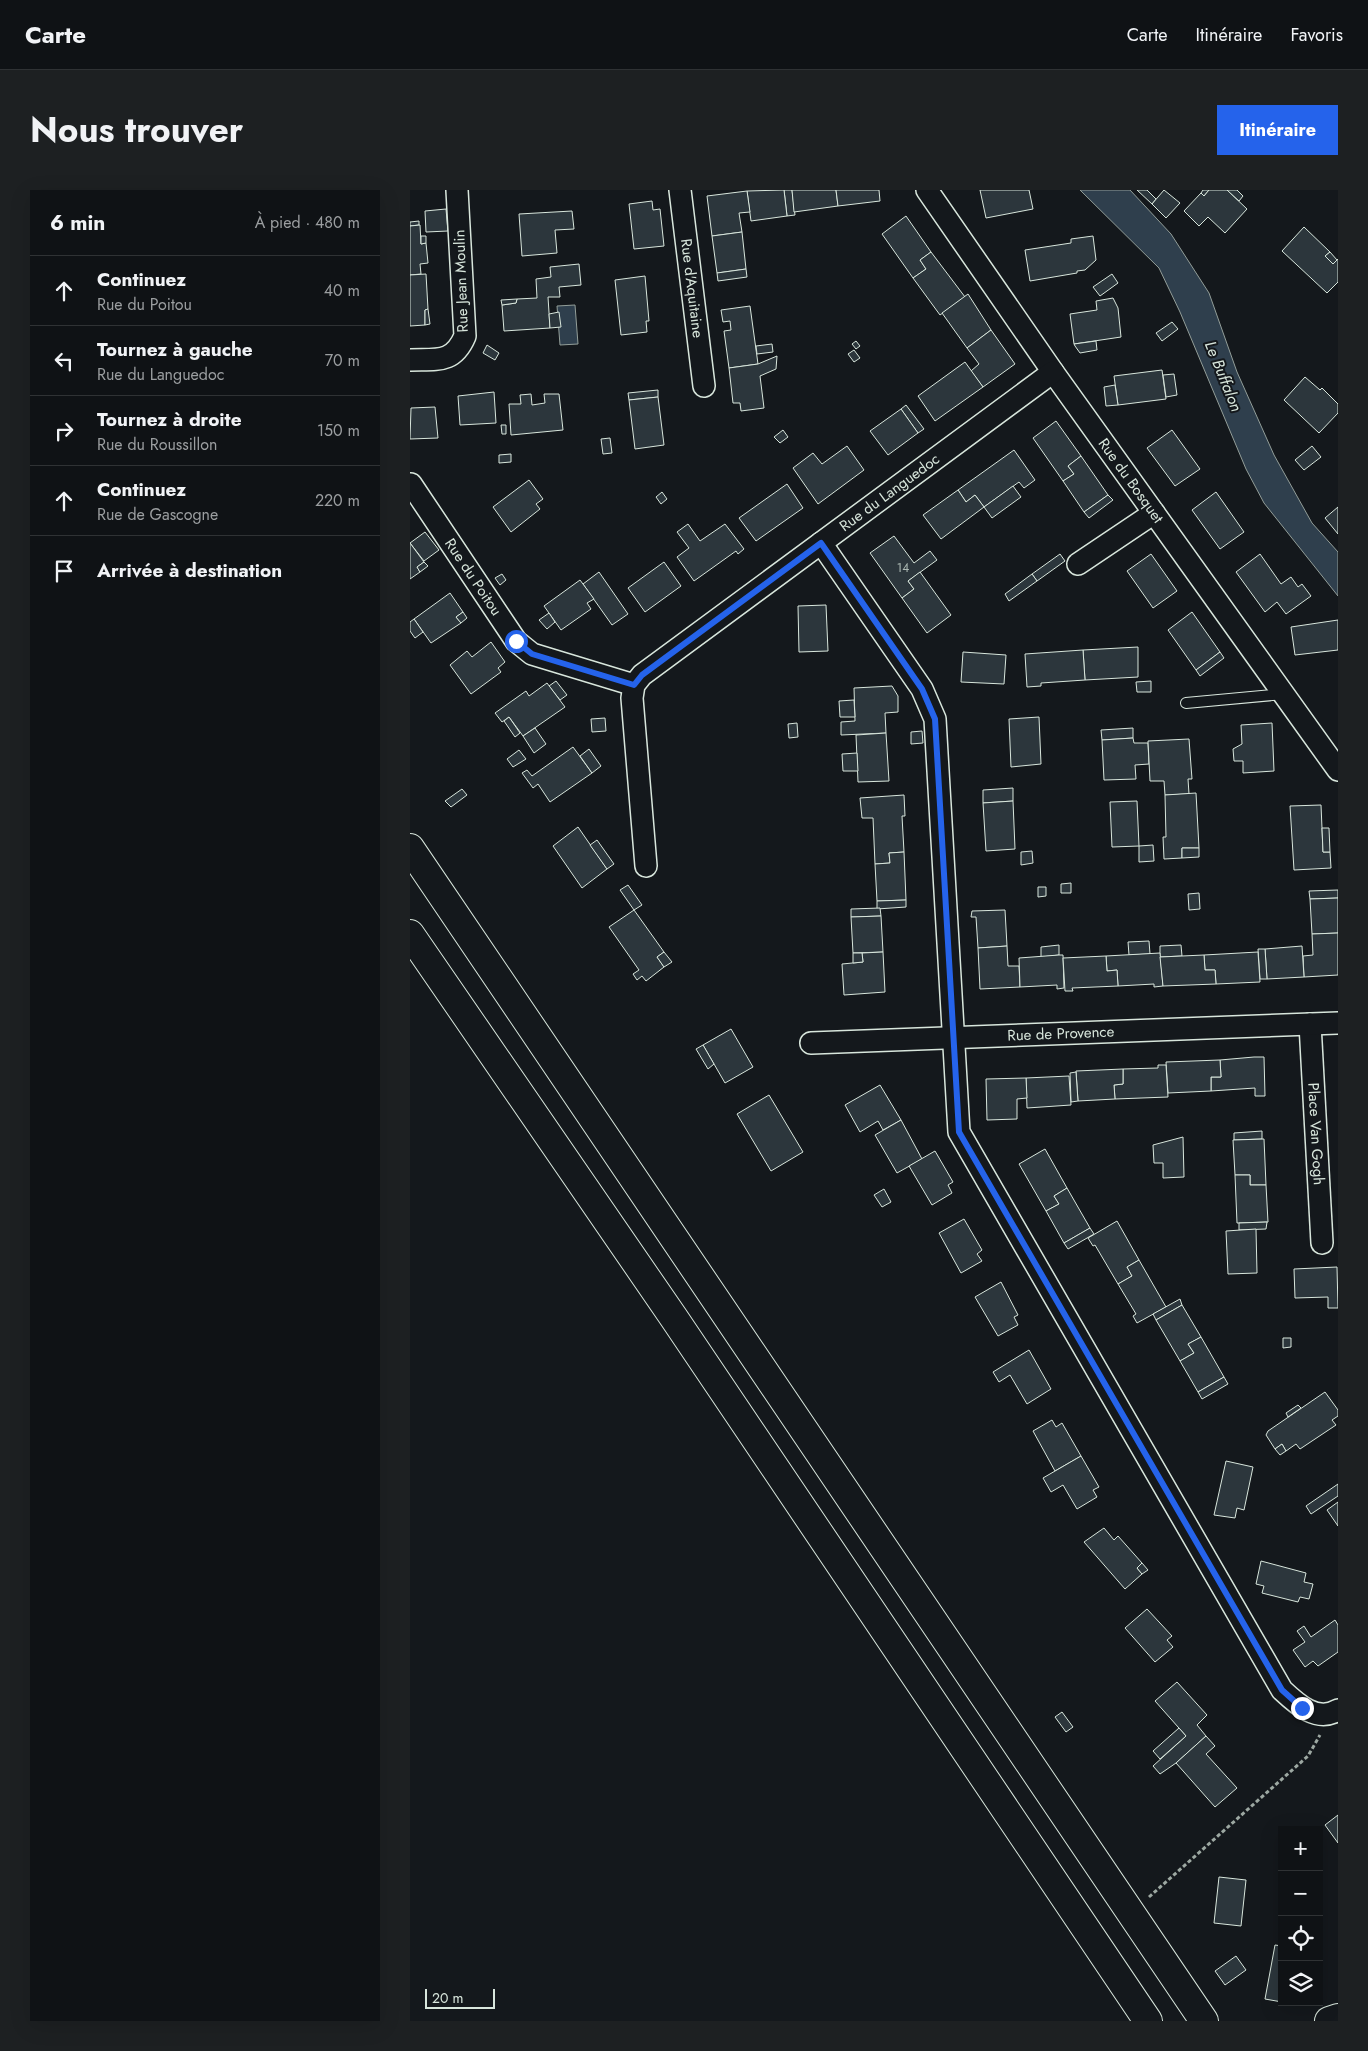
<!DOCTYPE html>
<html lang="fr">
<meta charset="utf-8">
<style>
:root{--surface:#0f1215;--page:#1d2022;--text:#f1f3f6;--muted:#9b9ea0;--line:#2f3234;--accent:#2563eb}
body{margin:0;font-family:Jost,sans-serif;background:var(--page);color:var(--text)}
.controls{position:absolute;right:15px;bottom:15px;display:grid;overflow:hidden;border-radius:0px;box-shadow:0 5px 20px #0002}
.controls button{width:45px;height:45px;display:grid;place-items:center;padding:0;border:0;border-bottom:1px solid var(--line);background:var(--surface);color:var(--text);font:25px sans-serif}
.scale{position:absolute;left:15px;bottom:12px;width:70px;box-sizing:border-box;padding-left:5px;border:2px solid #d8e6dc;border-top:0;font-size:14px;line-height:18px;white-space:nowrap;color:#d8e6dc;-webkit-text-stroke:4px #14181c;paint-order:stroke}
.stop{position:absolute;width:15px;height:15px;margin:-11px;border:4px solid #2563eb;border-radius:50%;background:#fff}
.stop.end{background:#2563eb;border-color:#fff;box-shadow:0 1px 5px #0008}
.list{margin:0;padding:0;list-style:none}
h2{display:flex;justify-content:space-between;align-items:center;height:65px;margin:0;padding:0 20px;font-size:21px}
h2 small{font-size:16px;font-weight:400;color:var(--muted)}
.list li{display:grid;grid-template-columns:32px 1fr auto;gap:15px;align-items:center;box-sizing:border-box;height:70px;padding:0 20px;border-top:1px solid var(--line)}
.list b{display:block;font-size:19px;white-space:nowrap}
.list p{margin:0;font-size:16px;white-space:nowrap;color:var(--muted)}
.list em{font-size:16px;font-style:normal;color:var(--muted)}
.icon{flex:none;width:28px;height:28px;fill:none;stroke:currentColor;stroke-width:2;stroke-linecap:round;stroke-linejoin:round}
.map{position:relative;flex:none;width:928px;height:1831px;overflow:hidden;border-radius:0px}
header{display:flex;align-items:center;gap:30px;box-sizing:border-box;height:70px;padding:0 25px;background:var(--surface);border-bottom:1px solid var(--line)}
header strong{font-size:24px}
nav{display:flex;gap:28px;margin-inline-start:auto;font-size:18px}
.intro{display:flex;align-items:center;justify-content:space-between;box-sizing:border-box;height:120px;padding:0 30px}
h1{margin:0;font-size:35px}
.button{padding:12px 22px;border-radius:0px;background:var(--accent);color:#fff;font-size:18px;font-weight:700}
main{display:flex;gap:30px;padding:0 30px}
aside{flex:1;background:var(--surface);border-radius:0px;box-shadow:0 5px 20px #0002}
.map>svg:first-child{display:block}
.water{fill:#2f3f4d;stroke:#939e99}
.building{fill:#2c363c;stroke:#d8e6dc}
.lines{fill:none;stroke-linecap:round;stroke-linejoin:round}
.lane-casing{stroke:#d8e6dc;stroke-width:12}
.street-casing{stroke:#d8e6dc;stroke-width:24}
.secondary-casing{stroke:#d8e6dc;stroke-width:30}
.primary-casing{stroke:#d8e6dc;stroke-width:30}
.path{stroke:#9da8a2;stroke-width:3;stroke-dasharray:4 2.5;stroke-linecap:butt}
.lane{stroke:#14181c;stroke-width:10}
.street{stroke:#14181c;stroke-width:21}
.secondary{stroke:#14181c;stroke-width:28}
.primary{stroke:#14181c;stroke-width:28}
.route{stroke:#2563eb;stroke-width:6}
.labels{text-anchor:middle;stroke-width:4;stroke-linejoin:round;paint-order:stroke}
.number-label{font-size:12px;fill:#adbab4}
.street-label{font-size:15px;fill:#d8e6dc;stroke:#14181c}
.water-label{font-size:16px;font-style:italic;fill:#d8e6dc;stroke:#14181c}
</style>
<header>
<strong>Carte</strong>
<nav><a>Carte</a><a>Itinéraire</a><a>Favoris</a></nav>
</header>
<div class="intro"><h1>Nous trouver</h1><a class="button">Itinéraire</a></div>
<main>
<aside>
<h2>6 min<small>À pied · 480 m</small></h2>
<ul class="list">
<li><svg class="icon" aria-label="ahead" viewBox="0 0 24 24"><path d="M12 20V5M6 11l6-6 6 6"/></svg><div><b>Continuez</b><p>Rue du Poitou</p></div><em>40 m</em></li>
<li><svg class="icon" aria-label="left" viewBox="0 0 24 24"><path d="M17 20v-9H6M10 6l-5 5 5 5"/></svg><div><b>Tournez à gauche</b><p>Rue du Languedoc</p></div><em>70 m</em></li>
<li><svg class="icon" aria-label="right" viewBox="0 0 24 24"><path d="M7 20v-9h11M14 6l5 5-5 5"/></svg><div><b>Tournez à droite</b><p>Rue du Roussillon</p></div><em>150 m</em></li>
<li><svg class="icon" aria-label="ahead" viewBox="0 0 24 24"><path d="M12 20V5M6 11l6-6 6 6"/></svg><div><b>Continuez</b><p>Rue de Gascogne</p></div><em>220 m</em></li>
<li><svg class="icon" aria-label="arrive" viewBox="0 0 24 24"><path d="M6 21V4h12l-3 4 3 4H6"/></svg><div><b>Arrivée à destination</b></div></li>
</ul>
</aside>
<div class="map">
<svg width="928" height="1831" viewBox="0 0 928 1831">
<rect width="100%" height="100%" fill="#14181c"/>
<g class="water">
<path d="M670,0H720L761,44L799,103L827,182L864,265L902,333L928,362V406L854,313L836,279L770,122L749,78Z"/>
<path d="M165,115L168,154L150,155L147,116Z"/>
</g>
<g class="building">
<path d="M374,0H382L385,25L377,26Z"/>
<path d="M374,0L377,26L341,31L337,1Z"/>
<path d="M382,0H426L428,16L384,22Z"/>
<path d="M426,0H469L470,11L428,16Z"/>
<path d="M570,0H619L623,19L576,28Z"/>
<path d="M727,0H737L746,9L742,14Z"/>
<path d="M754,0L770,13L756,28L742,14Z"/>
<path d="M793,0H799L794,6L791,3Z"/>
<path d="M799,0H817L837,19L815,43L798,27L789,36L774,21L791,3L794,6Z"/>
<path d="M817,0H827L833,6L829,11Z"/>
<path d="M337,1L340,22L329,23L332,42L302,46L297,6Z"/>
<path d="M242,11L243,20L250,19L254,56L224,59L219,14Z"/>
<path d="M36,19L38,41L16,42L15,21Z"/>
<path d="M162,21L164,39L145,40L147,63L112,66L109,24Z"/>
<path d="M496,26L521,62L510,70L516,79L503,88L472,44Z"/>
<path d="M9,31V35L0,36V32Z"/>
<path d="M10,35L11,54L16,53L18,73L10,74L11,84L0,85V36Z"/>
<path d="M894,37L920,62L915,66L923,74L928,69V92L917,103L872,61Z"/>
<path d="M332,42L336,79L307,83L302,46Z"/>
<path d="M11,46H16V53L11,54Z"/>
<path d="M683,46L686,70L675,80L667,81V83L620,91L615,60L661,53V49Z"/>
<path d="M521,62L555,107L530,125L503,88L516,79L510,70Z"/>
<path d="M920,62L927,70L923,74L915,66Z"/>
<path d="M169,74L171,95L149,97L150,107H138L140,138L94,141L92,115L106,113L107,109L127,108L126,89L141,87L140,77Z"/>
<path d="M336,79L337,87L308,91L307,83Z"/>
<path d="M16,84L18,119L15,120V135L0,136V85Z"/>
<path d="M702,84L708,93L690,106L683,97Z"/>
<path d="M235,86L239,131H236L237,142L211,145L205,90Z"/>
<path d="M558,104L581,140L557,158L532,123Z"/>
<path d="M703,108L708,118L711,147L664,154L660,124L687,120L686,111Z"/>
<path d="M107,109L106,113L92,115L91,110Z"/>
<path d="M340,116L348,174L319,178L314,141L321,140L320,131L313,132L311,120Z"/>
<path d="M18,119L20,134L15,135V120Z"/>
<path d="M149,122L151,137L140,138L139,124Z"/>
<path d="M762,132L768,139L752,151L746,143Z"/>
<path d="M581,140L605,174L573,197L561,181L569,174L557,158Z"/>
<path d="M446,151L450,156L446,159L442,154Z"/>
<path d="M686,151L687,160L670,163L665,156L664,154Z"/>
<path d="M362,154L363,162L347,164L346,156Z"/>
<path d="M77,155L89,163L85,170L73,163Z"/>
<path d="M444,160L450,168L444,172L438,164Z"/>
<path d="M367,166L366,179L350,186L354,218L331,221L330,213H323L319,178L348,174Z"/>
<path d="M555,172L573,197L525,231L508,206Z"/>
<path d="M752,180L756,209L708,215L704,186Z"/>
<path d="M764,184L767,205L756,207L753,185Z"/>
<path d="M895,187L910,200L912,198L928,214V223L909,243L874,210Z"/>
<path d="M705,195L708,215L696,216L694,197Z"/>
<path d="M248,200V207L219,210L218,203Z"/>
<path d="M84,202L86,233L50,235L48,206Z"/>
<path d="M121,204L122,215L135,213L134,204H149L153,240L101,245L99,214H111L110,205Z"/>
<path d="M248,207L254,255L225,259L219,210Z"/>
<path d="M496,215L514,239L508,243L491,219Z"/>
<path d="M25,217L28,248L0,249L1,218Z"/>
<path d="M491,219L508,243L478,265L460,241Z"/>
<path d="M646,231L671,266L658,276L664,284L653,291L623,248Z"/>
<path d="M91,235H96V244H92Z"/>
<path d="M373,240L378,247L370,253L364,247Z"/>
<path d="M762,240L790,279L765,296L737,258Z"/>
<path d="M200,248L202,263L193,264L191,249Z"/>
<path d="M437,256L454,280L408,314L383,278L403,263L412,274Z"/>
<path d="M902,256L911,267L894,280L885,270Z"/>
<path d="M604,260L625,290L614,298L609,292L574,317L565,305L556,312L548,300Z"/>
<path d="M101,264V272L89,273V265Z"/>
<path d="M671,266L698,305L674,322L653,291L664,284L658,276Z"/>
<path d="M119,290L133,309L126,314L130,319L101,342L83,317Z"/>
<path d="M377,294L393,318L346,351L329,328Z"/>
<path d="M603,296L611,307L582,328L574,317Z"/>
<path d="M548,300L556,312L565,305L574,317L531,349L513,325Z"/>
<path d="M252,302L257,309L251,314L246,307Z"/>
<path d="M806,302L834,342L810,359L782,320Z"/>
<path d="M698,305L703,310L679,328L674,322Z"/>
<path d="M928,317V344L915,328Z"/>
<path d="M278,334L290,351L315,334L334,359L328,364L326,361L284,391L267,367L279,358L267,342Z"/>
<path d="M15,342L29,360L14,371L0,353Z"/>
<path d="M484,346L504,373L520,361L527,370L498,391L504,399L492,408L460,363Z"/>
<path d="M0,353L14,372L7,377L10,382L0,389Z"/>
<path d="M650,364L655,371L627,391L622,384Z"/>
<path d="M741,364L767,401L743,418L717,381Z"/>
<path d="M850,364L871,394L881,387L888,397L892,394L901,406L876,424L867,412L855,422L826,382Z"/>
<path d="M14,372L18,376L10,382L7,377Z"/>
<path d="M254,372L271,396L235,422L218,398Z"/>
<path d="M189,382L218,424L202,435L173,394Z"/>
<path d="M510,382L541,425L517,443L492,408L504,399L498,391Z"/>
<path d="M92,384L96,390L90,395L85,388Z"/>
<path d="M622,384L627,391L599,411L595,404Z"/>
<path d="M170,390L184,409L177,413L181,419L151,440L134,416Z"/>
<path d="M40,403L53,422L46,427L51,433L21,453L4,429Z"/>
<path d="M416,415L418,461L389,462L388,416Z"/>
<path d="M53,422L57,428L51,433L46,427Z"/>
<path d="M782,422L810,462L786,480L758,440Z"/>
<path d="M139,423L145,432L137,439L129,430Z"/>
<path d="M4,429L13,442L5,448L0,441V432Z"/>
<path d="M928,430V460L885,465L881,437Z"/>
<path d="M81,452L95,472L88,478L91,482L61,504L40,475L57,461L62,467Z"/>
<path d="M728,457V487L675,490L673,460Z"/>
<path d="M673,460L675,490L631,493V496L617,497L615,464Z"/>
<path d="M553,462L596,465L594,494L551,492Z"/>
<path d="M810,462L814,468L790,486L786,480Z"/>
<path d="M146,491L157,505L150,510L139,496Z"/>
<path d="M741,491V502H727L726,492Z"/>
<path d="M137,493L155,517L113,546L99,527L92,532L85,523L116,501L119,506Z"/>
<path d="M482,496L488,506V522L475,523L476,543L431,545V532L445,531L444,498Z"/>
<path d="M444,510L445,527H430L429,511Z"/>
<path d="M99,527L110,543L105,547L94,531Z"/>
<path d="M629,527L631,574L601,577L599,529Z"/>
<path d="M195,528L196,541L182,542L181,529Z"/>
<path d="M387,533L388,547L379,548L378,534Z"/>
<path d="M862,533L864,581L833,583V571H824L823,559L832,554L831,535Z"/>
<path d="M125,538L136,554L124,563L113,546Z"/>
<path d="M723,538V548L692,550L691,540Z"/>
<path d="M512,541L513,553L501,554V542Z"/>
<path d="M476,543L479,591L448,592L446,545Z"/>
<path d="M723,548L724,553H738L739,574L725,575L726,589L694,590L692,550Z"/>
<path d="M779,549L782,589H778L779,604L755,605L754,591H740L738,551Z"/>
<path d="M163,557L182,583L140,612L128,594L123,598L112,583L117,580L122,586Z"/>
<path d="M179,559L191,576L182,583L170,566Z"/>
<path d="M109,560L116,569L103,577L97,569Z"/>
<path d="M447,563L448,581H433L432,564Z"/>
<path d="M603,598V611L573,613V600Z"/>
<path d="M52,599L57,605L41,617L35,611Z"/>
<path d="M786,603L789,658H772V668L754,669L753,647H756L755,605Z"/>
<path d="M494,605L495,626H492L494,662L479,663L480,673L465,674L463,628H452L450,608Z"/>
<path d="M603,611L605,659L576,661L573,613Z"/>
<path d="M727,611L729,656L743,655L744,671L729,672V656L702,657L700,612Z"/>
<path d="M911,615L913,662H920L921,678L884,680L880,616Z"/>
<path d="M168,637L197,679L172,698L143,656Z"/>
<path d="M912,638H919L920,662H913Z"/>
<path d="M187,650L204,674L197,679L180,655Z"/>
<path d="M772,658H789V667L772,668Z"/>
<path d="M622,661L623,673L611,675V662Z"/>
<path d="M494,662L496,710L467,711L465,674L480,673L479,663Z"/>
<path d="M661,693V703H651V694Z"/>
<path d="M218,695L232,715L224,720L210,700Z"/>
<path d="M628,697H636V706L628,707Z"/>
<path d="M928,700V708L900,709L899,701Z"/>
<path d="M789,703L790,719L779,720L778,704Z"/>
<path d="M928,708V743L902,744L900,709Z"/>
<path d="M496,710V717L467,719V711Z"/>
<path d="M470,718L471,726L441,727V719Z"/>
<path d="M224,720L254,762L247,767L254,777L236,791L232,786L227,790L223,784L229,780L199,737Z"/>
<path d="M595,720L597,756L568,758L566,727H561L562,721Z"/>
<path d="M471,726L473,762L443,763L441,727Z"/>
<path d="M928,743V785L894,787L893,766L903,765L902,744Z"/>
<path d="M739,751L740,764L719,765L718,752Z"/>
<path d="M649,755V765L631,767V757Z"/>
<path d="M771,755L772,766L750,767V756Z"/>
<path d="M597,756L598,776H609L610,797L570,799L568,758Z"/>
<path d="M892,756L894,787L857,789L855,759Z"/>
<path d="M848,759H855L857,789H850Z"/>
<path d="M254,762L262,772L254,777L247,767Z"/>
<path d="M473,762L475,802L434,805L432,774L453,772L452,763Z"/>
<path d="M848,762L850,792L806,794L805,780H795L794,765Z"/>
<path d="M443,763H452L453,772L443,773Z"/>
<path d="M750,763L753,796L744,797V794L708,796L707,780L697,781L696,766Z"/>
<path d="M649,765H653L654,798L647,799V795L610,797L609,768Z"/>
<path d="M794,765L795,780H805L806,794L753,796L750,767Z"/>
<path d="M696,766L697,781L707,780L708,796L662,798L663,801H655L653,768Z"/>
<path d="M321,839L343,877L315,893L293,855Z"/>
<path d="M293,855L304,874L298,879L286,859Z"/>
<path d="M844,867H854L855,906H845V898L801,901V887H811L810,870Z"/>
<path d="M810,870L811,887H801V901L758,903L756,872Z"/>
<path d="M748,875H756L758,907L705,909L704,895L713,894V879L748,878Z"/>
<path d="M713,879V894L704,895L705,909L668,911L666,881Z"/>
<path d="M666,882L668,911L661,912L660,883Z"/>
<path d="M659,886L661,915L617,918L616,888Z"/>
<path d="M616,888L617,908L607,909V929L577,930L576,889Z"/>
<path d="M470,895L491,930L473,940L468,931L450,942L435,915Z"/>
<path d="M359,905L393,962L361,981L327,924Z"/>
<path d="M491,930L512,969L487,983L465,945Z"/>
<path d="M852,941V949L824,950V943Z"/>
<path d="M773,947L774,987L753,988V973H744L743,955Z"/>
<path d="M854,949L856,995H840V985H825L823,950Z"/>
<path d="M635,959L657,998L644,1006L649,1014L636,1021L609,974Z"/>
<path d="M525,961L543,992L538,995L542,1003L522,1015L499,976Z"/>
<path d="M825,985H840V995H856L858,1032L827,1033Z"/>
<path d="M657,998L680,1038L654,1053L636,1021L649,1014L644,1006Z"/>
<path d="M474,999L481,1012L472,1017L464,1005Z"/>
<path d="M554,1029L572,1060L567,1064L572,1071L551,1083L529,1043Z"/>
<path d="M707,1031L729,1070L717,1077L722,1086L708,1094L685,1055L683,1056L678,1048Z"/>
<path d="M857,1032L856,1039L829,1040V1033Z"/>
<path d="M680,1038L684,1044L658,1059L654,1053Z"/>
<path d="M846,1039L847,1083L818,1084L816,1041Z"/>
<path d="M729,1070L756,1117L727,1133L723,1126L726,1124L708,1094L722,1086L717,1077Z"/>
<path d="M927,1077L928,1118H918V1107L885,1108L884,1079Z"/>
<path d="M591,1092L608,1125L604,1127L608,1135L588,1146L565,1107Z"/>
<path d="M770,1109L772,1115L746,1130L743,1124Z"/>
<path d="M772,1115L791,1147L778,1154L784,1163L770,1171L746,1130Z"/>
<path d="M791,1147L814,1187L788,1202L770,1171L784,1163L778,1154Z"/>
<path d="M873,1148H881V1157L873,1158Z"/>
<path d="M619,1160L641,1199L617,1214L600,1185L589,1192L583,1182Z"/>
<path d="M814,1187L818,1194L792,1209L788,1202Z"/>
<path d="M915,1202L928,1220V1226L922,1230L926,1235L890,1259L886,1254L876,1261L872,1254L865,1259L856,1245L858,1241Z"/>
<path d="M888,1215L891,1218L878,1227L876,1223Z"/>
<path d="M642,1230L646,1237L652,1233L671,1266L645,1281L623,1241Z"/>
<path d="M872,1254L876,1261L870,1265L865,1259Z"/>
<path d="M671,1266L689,1297L683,1300L687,1307L667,1319L653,1295L641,1302L633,1288Z"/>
<path d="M816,1271L843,1277L834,1320L827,1318L825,1328L804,1325Z"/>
<path d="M928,1294V1306L901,1324L896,1316Z"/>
<path d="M928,1312V1336L917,1320Z"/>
<path d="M694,1338L704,1350L708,1346L732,1373L727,1378L732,1384L715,1399L674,1352Z"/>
<path d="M851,1371L896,1383L894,1392L903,1394L899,1409L890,1407L888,1412L852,1403L854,1396L846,1394Z"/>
<path d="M732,1373L738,1380L732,1384L727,1378Z"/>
<path d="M737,1419L762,1446L757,1450L763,1457L745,1472L715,1438Z"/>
<path d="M925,1430L928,1435V1462L908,1476L903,1471L895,1477L883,1460L895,1452L887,1441L894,1436L901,1447Z"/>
<path d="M767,1492L797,1525L787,1535L796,1546L766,1573L750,1584L743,1576L776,1546L745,1511Z"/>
<path d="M652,1522L663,1537L656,1542L645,1527Z"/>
<path d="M769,1538L776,1546L750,1569L743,1561Z"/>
<path d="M796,1546L805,1556L796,1564L827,1598L805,1617L766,1573Z"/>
<path d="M928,1625V1653L915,1635Z"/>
<path d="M809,1687L836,1690L831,1736L804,1733Z"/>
<path d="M865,1755L872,1756V1812L855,1809Z"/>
<path d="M826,1766L836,1780L815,1795L805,1781Z"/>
</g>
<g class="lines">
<g class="lane-casing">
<path id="lane" d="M776,513L874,504"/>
</g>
<g class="street-casing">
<g id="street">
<path id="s1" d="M270,0L294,196"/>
<path id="s2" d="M517,0L643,182L928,580"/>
<path d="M0,170C27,169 43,174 55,146L47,0"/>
<path id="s3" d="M1,294L106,451L122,464L224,495"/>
<path d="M411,353L512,499L525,529L549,942L872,1500C887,1514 907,1533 928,1520"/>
<path d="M668,374L744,323"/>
<path id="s4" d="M236,676L222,508L224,495L232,485L643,182"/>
<path id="s5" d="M900,834L912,1053"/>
<path id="s6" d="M401,853L928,833"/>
</g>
</g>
<g class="secondary-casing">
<path id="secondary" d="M919,1831L928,1828"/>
</g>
<g class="primary-casing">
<g id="primary">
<path d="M0,658L794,1831"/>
<path d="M0,744L264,1128L738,1831"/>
</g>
</g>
<path class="path" d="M739,1707L898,1566L910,1545"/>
<use href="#lane" class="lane"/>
<use href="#street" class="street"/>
<use href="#secondary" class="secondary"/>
<use href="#primary" class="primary"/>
</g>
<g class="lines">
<path class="route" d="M106,451L122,464L224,495L232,485L411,353L512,499L525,529L549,942L872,1500L892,1518"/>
</g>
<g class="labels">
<g class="number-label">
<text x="493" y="382">14</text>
</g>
<g class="street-label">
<text transform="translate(51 91) rotate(-92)" y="5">Rue Jean Moulin</text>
<text dy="5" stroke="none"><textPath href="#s1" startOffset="99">Rue d'Aquitaine</textPath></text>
<text dy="5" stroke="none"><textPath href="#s2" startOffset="355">Rue du Bosquet</textPath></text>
<text dy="5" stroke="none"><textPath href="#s4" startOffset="502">Rue du Languedoc</textPath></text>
<text dy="5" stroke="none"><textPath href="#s3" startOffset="112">Rue du Poitou</textPath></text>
<text dy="5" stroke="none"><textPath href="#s6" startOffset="250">Rue de Provence</textPath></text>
<text dy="5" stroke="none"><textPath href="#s5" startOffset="110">Place Van Gogh</textPath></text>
</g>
<g class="water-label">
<text transform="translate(814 186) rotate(68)" y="6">Le Buffalon</text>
</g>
</g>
</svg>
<div class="controls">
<button>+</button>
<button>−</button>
<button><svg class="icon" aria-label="locate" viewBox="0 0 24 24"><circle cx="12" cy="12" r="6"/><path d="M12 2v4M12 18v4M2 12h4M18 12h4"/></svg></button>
<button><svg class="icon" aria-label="layers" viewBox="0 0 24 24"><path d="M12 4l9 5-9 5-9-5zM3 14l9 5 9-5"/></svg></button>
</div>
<div class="scale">20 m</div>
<div class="stop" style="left:106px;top:451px"></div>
<div class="stop end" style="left:892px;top:1518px"></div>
</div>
</main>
